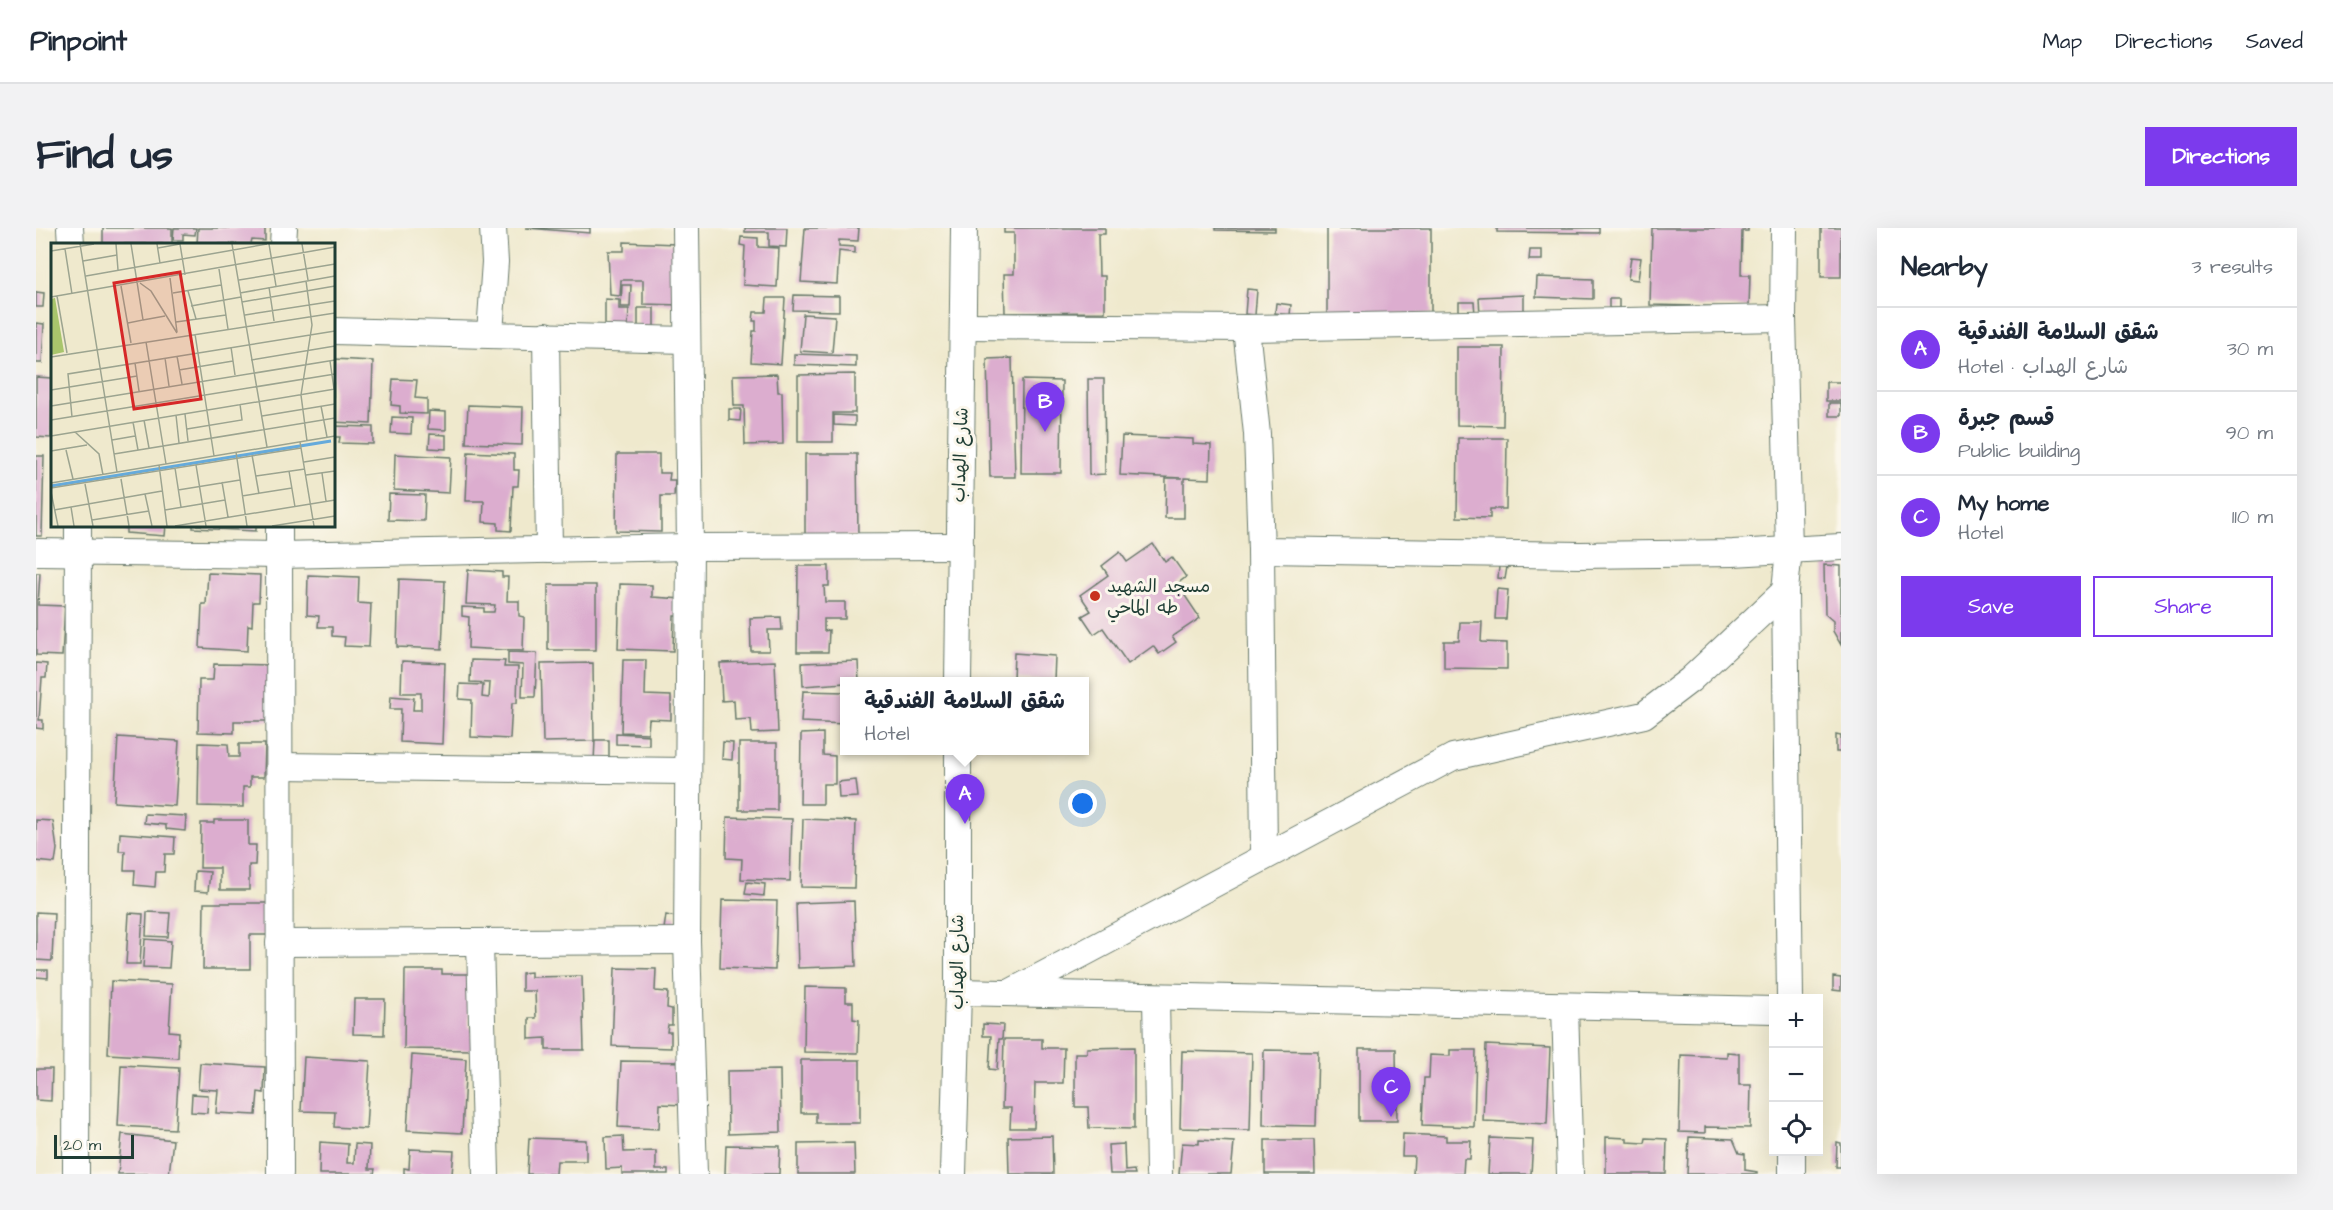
<!DOCTYPE html>
<meta charset="utf-8">
<style>
:root{--surface:#fff;--page:#f2f2f3;--text:#1f2937;--muted:#747a83;--line:#e0e1e3;--accent:#7c3aed}
body{margin:0;font-family:"Architects Daughter","Playpen Sans Arabic",sans-serif;background:var(--page);color:var(--text)}
.controls{position:absolute;right:18px;bottom:18px;display:grid;overflow:hidden;border-radius:0px;box-shadow:0 6px 24px #0002}
.controls button{width:54px;height:54px;display:grid;place-items:center;padding:0;border:0;border-bottom:2px solid var(--line);background:var(--surface);color:var(--text);font:30px sans-serif}
.scale{position:absolute;left:18px;bottom:15px;width:80px;box-sizing:border-box;padding-left:6px;border:3px solid #1f3d34;border-top:0;font-size:16px;line-height:21px;white-space:nowrap;color:#1f3d34;-webkit-text-stroke:4px #fbf7ec;paint-order:stroke}
.you{position:absolute;left:1047px;top:576px;width:21px;height:21px;margin:-15px;border:4px solid #fff;border-radius:50%;background:#1a73e8;box-shadow:0 0 0 9px #1a73e833}
.badge{display:grid;place-items:center;width:39px;height:39px;border-radius:50%;background:var(--accent);color:#fff;font-size:20px;font-weight:700}
.pin{position:absolute;translate:-50% -50px;filter:drop-shadow(0 2px 3px #0008)}
.pin::after{content:'';position:absolute;top:32px;width:21px;height:18px;background:inherit;clip-path:polygon(0 0,100% 0,50% 100%)}
.popup{position:absolute;left:804px;top:449px;width:249px;height:78px;box-sizing:border-box;display:grid;place-content:center;border-radius:0px;background:var(--surface);filter:drop-shadow(0 2px 4px #0005);font-size:20px;white-space:nowrap;color:var(--muted)}
.popup b{font-size:22px;color:var(--text)}
.popup::after{content:'';position:absolute;left:50%;top:100%;margin-left:-12px;border:12px solid transparent;border-top-color:var(--surface)}
.list{margin:0;padding:0;list-style:none}
h2{display:flex;justify-content:space-between;align-items:center;height:78px;margin:0;padding:0 24px;font-size:26px}
h2 small{font-size:20px;font-weight:400;color:var(--muted)}
.list li{display:grid;grid-template-columns:39px 1fr auto;gap:18px;align-items:center;box-sizing:border-box;height:84px;padding:0 24px;border-top:2px solid var(--line)}
.list b{display:block;font-size:22px;white-space:nowrap}
.list p{margin:0;font-size:20px;white-space:nowrap;color:var(--muted)}
.list em{font-size:20px;font-style:normal;color:var(--muted)}
.actions{display:flex;gap:12px;padding:18px 24px}
.actions a{flex:1;padding:14px 0;border:2px solid var(--accent);border-radius:0px;text-align:center;font-size:21px;color:var(--accent)}
.actions .main{background:var(--accent);color:#fff}
.icon{flex:none;width:33px;height:33px;fill:none;stroke:currentColor;stroke-width:2;stroke-linecap:round;stroke-linejoin:round}
.map{position:relative;flex:none;width:1805px;height:946px;overflow:hidden;border-radius:0px}
header{display:flex;align-items:center;gap:36px;box-sizing:border-box;height:84px;padding:0 30px;background:var(--surface);border-bottom:2px solid var(--line)}
header strong{font-size:28px}
nav{display:flex;gap:33px;margin-inline-start:auto;font-size:21px}
.intro{display:flex;align-items:center;justify-content:space-between;box-sizing:border-box;height:144px;padding:0 36px}
h1{margin:0;font-size:42px}
.button{padding:15px 27px;border-radius:0px;background:var(--accent);color:#fff;font-size:21px;font-weight:700}
main{display:flex;gap:36px;padding:0 36px}
aside{flex:1;background:var(--surface);border-radius:0px;box-shadow:0 6px 24px #0002}
.map>svg:first-child{display:block}
.building{fill:#dcadcf}
.lines{fill:none;stroke-linecap:round;stroke-linejoin:round}
.minor-casing{stroke:#68796a;stroke-width:28}
.minor{stroke:#fff;stroke-width:26}
.poi-dot{fill:#c8321e;stroke:#fbf7ec;stroke-width:2}
.labels{text-anchor:middle;stroke-width:6;stroke-linejoin:round;paint-order:stroke}
.street-label{font-size:18px;fill:#1f3d34;stroke:#fbf7ec}
.poi-label{font-size:18px;fill:#1f3d34;stroke:#fbf7ec;text-anchor:start}
.inset-river{fill:none;stroke:#65aadb;stroke-width:3}
.inset-road{fill:none;stroke:#9ca490;stroke-width:1.5}
.view{fill:#d62828;fill-opacity:0.15;stroke:#d62828;stroke-width:3}
.inset-edge{fill:none;stroke:#1f3d34;stroke-width:3}
</style>
<header>
<strong>Pinpoint</strong>
<nav><a>Map</a><a>Directions</a><a>Saved</a></nav>
</header>
<div class="intro"><h1>Find us</h1><a class="button">Directions</a></div>
<main>
<div class="map">
<svg width="1805" height="946" viewBox="0 0 1805 946">
<rect width="100%" height="100%" fill="#fbf7ec"/>
<filter id="ink" filterUnits="userSpaceOnUse"><feTurbulence type="fractalNoise" baseFrequency=".0167" numOctaves="2"/><feDisplacementMap in="SourceGraphic" scale="12" xChannelSelector="R" yChannelSelector="G"/><feConvolveMatrix kernelMatrix="1 2 1 2 8 2 1 2 1" color-interpolation-filters="sRGB"/></filter>
<filter id="wash" filterUnits="userSpaceOnUse"><feTurbulence type="fractalNoise" baseFrequency=".008" numOctaves="4" result="noise"/><feDisplacementMap in="SourceGraphic" scale="24" xChannelSelector="R" yChannelSelector="G"/><feGaussianBlur stdDeviation="1.35" result="paint"/><feColorMatrix in="noise" values="0 0 0 0 0 0 0 0 0 0 0 0 0 0 0 0 0 1.4 0 .05"/><feComposite in="paint" operator="in"/></filter>
<g filter="url(#wash)">
<rect width="100%" height="100%" fill="#efe9cd"/>
<g id="blocks">
<g class="building">
<rect x="67" y="0" width="69" height="16"/>
<path d="M138,0H160L159,7L147,6V12H137Z"/>
<path d="M162,0H229V13L216,12L215,16H161Z"/>
<path d="M490,0H554V5Z"/>
<path d="M709,0H751L750,19L733,18V4H709Z"/>
<path d="M769,0H823L822,13L803,12V18L819,19V25L803,23L801,56L765,54Z"/>
<path d="M968,0H1069V6H1062L1063,48H1069V84L969,85L968,46H978V5H968Z"/>
<path d="M1179,0H1239V3L1179,2Z"/>
<path d="M1291,0H1395V86L1291,87Z"/>
<path d="M1461,0H1563V5L1461,4Z"/>
<path d="M1616,0H1712V3H1706L1705,47H1714L1713,79L1614,77Z"/>
<rect x="1785" y="0" width="20" height="49"/>
<path d="M705,9L722,10V19L743,20L741,59L707,57L709,18L704,17Z"/>
<path d="M588,14L640,16L644,77L607,76V52H585L584,68L574,67L572,23H588Z"/>
<path d="M1494,22H1506V32H1493Z"/>
<path d="M1595,29L1605,30L1602,52L1592,51Z"/>
<path d="M1501,49L1557,51V71L1500,69Z"/>
<path d="M586,57H595L594,79H585Z"/>
<path d="M1211,61L1221,62L1219,87L1209,86Z"/>
<path d="M0,64L8,65L7,79H0Z"/>
<path d="M758,67L803,68V83L757,82Z"/>
<path d="M1488,67V86L1444,88L1443,69Z"/>
<path d="M731,70H749L745,136L715,134L717,103H720V93H717L718,84H730Z"/>
<path d="M569,71L583,72V81H593L592,99L569,98Z"/>
<rect x="1573" y="71" width="10" height="9"/>
<path d="M1423,74H1438L1439,86H1423Z"/>
<path d="M1240,75L1255,77L1254,87L1239,85Z"/>
<rect x="602" y="80" width="16" height="19"/>
<path d="M767,86L799,88L796,125L764,123Z"/>
<path d="M0,95L8,96L6,135H0Z"/>
<path d="M1421,119H1468L1467,198L1421,197Z"/>
<path d="M758,126L820,128V139L758,137Z"/>
<path d="M976,130L979,249H954L951,131Z"/>
<path d="M297,131L337,133L335,196L297,194Z"/>
<path d="M741,146L742,164H746L747,216L709,217L708,178H698L697,147Z"/>
<path d="M819,146V185H797V214H762V147Z"/>
<path d="M0,149L16,150L15,210L0,209Z"/>
<path d="M357,151L381,152L379,170L391,171V186L364,185V178L355,177Z"/>
<path d="M1052,151H1068L1069,246L1053,247Z"/>
<path d="M986,152L1026,153L1025,245H985Z"/>
<rect x="1790" y="154" width="15" height="19"/>
<rect x="1793" y="175" width="12" height="13"/>
<path d="M432,177L487,179L486,217L430,215Z"/>
<path d="M693,181H705L704,193L693,192Z"/>
<path d="M393,183L410,184V202L392,201Z"/>
<path d="M798,187L819,188V198L798,197Z"/>
<path d="M356,189L376,190L375,206L355,205Z"/>
<path d="M297,198L337,199V216L303,215L304,209H297Z"/>
<path d="M394,206L410,207V221L393,220Z"/>
<path d="M1086,208L1157,211V216L1175,217L1174,251L1148,250V290H1129L1130,250H1146L1084,247Z"/>
<path d="M1422,210H1471L1470,281H1454V290L1421,289Z"/>
<path d="M432,224L478,226V242H483L482,258H477L475,303L462,302V295L447,294L448,273H430Z"/>
<path d="M359,226L415,229L413,265L358,262Z"/>
<path d="M581,226H623V245H634L633,252H639L638,268H625V304L580,303Z"/>
<path d="M769,226H821L822,308L769,309Z"/>
<path d="M0,228H8L6,308H0Z"/>
<path d="M353,266L389,267L388,293L352,292Z"/>
<path d="M90,297H130L129,308L90,305Z"/>
<path d="M157,297H220V303L157,300Z"/>
<path d="M1117,316L1129,334L1136,329L1150,349L1141,356L1164,390L1136,409L1140,414L1123,426L1117,418L1092,436L1067,400L1058,406L1046,388L1055,383L1044,367L1072,347L1066,338L1084,324L1091,334Z"/>
<path d="M1788,337L1805,338V417L1797,403V393L1789,386Z"/>
<path d="M762,338H793V358H788L789,374H809V391H788V403L793,402L792,424H761Z"/>
<path d="M1463,338L1471,339L1469,351L1462,350Z"/>
<path d="M432,342L466,344V349H472L471,373H483V388L488,389L487,423L432,420L433,389L426,388V379L448,380V384H458L459,377L430,376Z"/>
<path d="M0,345H4L2,377L29,378L26,428L0,427Z"/>
<path d="M172,345L224,347L223,374H217L216,398L212,397L211,423L164,420L166,376H170Z"/>
<path d="M272,347L323,349L322,375L335,376L333,419L308,418L309,409L296,408V399H282L283,388L271,387Z"/>
<path d="M363,351L409,353L406,421L361,419Z"/>
<path d="M584,356L616,357V369L647,371L646,388H638L637,423L582,421Z"/>
<rect x="512" y="357" width="48" height="65"/>
<path d="M1461,361L1472,362L1470,391H1459Z"/>
<path d="M745,389L746,402H732L733,423H715L714,390Z"/>
<path d="M1424,394H1446L1445,414L1471,415V441L1408,440V413H1423Z"/>
<path d="M472,424L501,425L499,469H486L487,437L472,436Z"/>
<path d="M978,425L1019,428L1018,453L977,451Z"/>
<path d="M435,432L469,433L468,439H482L481,475H476L474,511L435,509L436,472L423,471L424,456L447,457L446,469L453,470L454,455L434,454Z"/>
<path d="M587,432H610L609,467L635,468V492L613,491L612,505L585,504Z"/>
<path d="M366,433L409,435L406,516L364,514L365,481H354L355,468L378,470L377,482H385V465H365Z"/>
<path d="M739,433L742,504L716,505L715,491L699,492L698,472L686,473L684,435Z"/>
<path d="M822,433L823,454L767,458L766,435Z"/>
<path d="M0,435L11,436L10,450H6L3,492H7V501L0,500Z"/>
<path d="M557,435L558,513L507,514L505,436Z"/>
<path d="M178,436L235,437L234,493H198V505L162,504L163,452H177Z"/>
<path d="M767,463L809,464V496L765,494Z"/>
<path d="M580,505L613,507V517L580,516Z"/>
<path d="M787,505V527L799,528V556H787V576H764L765,506Z"/>
<path d="M1800,507L1805,508V524H1800Z"/>
<path d="M82,509L143,513L139,578L78,574Z"/>
<path d="M559,512H573V535L558,534Z"/>
<path d="M687,514L697,515L696,532L686,531Z"/>
<path d="M163,515L192,516L193,529H203V516H229L228,549H214V559H207V579L162,578Z"/>
<rect x="703" y="515" width="38" height="67"/>
<path d="M820,552L822,569L803,570L802,554Z"/>
<path d="M109,586L150,588L149,603L130,601V597L108,595Z"/>
<path d="M691,589L756,591L754,653L705,651L706,631L690,630Z"/>
<path d="M767,591L820,593L818,660L765,659Z"/>
<path d="M0,592L17,593L21,621L19,635L0,633Z"/>
<path d="M178,592H212V617H220L219,637H213V662H184V640H164L165,595H178Z"/>
<path d="M84,605L139,609L138,626H129L128,644H120L119,659L98,657L99,642H88L89,623H83Z"/>
<path d="M159,643L174,644L172,664L158,663Z"/>
<path d="M711,654L729,656L728,668L709,666Z"/>
<path d="M686,672L741,673L739,742L684,740Z"/>
<path d="M818,673L820,738L762,740L760,675Z"/>
<path d="M168,675H232V707H214V741H167Z"/>
<path d="M0,684L18,685L16,733L0,732Z"/>
<path d="M111,684L134,685L132,709L110,708Z"/>
<path d="M93,685L107,686L104,736H90Z"/>
<path d="M630,687L640,689L639,702L628,701Z"/>
<path d="M109,711L135,713L133,740L107,739Z"/>
<path d="M579,740L620,741L619,763L632,764L631,780L636,781V797H632L631,804H635V820L576,818Z"/>
<path d="M0,742H12V750L0,749Z"/>
<path d="M369,742H406V746H433V800H437V822L368,821Z"/>
<path d="M495,744V749L546,748L548,822H510V810L493,811V790H500L499,763H486V745Z"/>
<path d="M1797,749L1805,750V763L1797,762Z"/>
<path d="M75,753L136,756L133,803L143,804L142,830L72,826Z"/>
<path d="M769,759L810,760V774H817V791L823,792L822,825L768,824Z"/>
<path d="M318,771H349L348,807L317,806Z"/>
<path d="M947,796L967,797L966,811H963L961,842L953,841L955,808H947Z"/>
<path d="M968,811H1006V820H1028L1027,855H999L998,900H974L975,880H966Z"/>
<path d="M1450,817L1514,820L1511,896L1447,893Z"/>
<path d="M1098,819V901L1053,900L1052,879H1039V825H1051V820Z"/>
<path d="M1323,821H1360L1361,893H1323Z"/>
<path d="M1228,822L1282,823L1280,898L1227,897Z"/>
<path d="M1414,822H1440L1438,899L1386,897L1388,850H1393L1394,827L1414,828Z"/>
<path d="M1146,823L1216,825L1214,902L1144,900Z"/>
<path d="M1691,824L1703,825V857H1715L1714,900L1669,899V905L1643,904L1645,827L1691,829Z"/>
<path d="M376,827L430,831L426,905L371,902Z"/>
<path d="M268,829L334,833L330,901L298,899L299,884L265,883Z"/>
<path d="M765,832H824V895H780V885H765Z"/>
<path d="M585,833L651,834L649,877L624,876L623,901L582,899Z"/>
<path d="M164,835L229,839L228,865L222,864L220,887L180,885L182,862L162,861Z"/>
<path d="M85,837L143,840L139,901L82,898Z"/>
<path d="M0,841H16L15,873L0,872Z"/>
<path d="M744,842L745,904L692,906L691,843Z"/>
<path d="M156,866L172,867L171,885L155,884Z"/>
<path d="M86,906L137,912L133,946H82Z"/>
<path d="M1367,906L1410,908V913H1435L1434,931H1428L1427,946H1377L1378,928H1366Z"/>
<path d="M587,908L588,924L620,923V942H632V946H586V940L570,941L569,909Z"/>
<path d="M1016,908L1017,946H973L972,909Z"/>
<path d="M1570,909L1591,910V914L1609,915L1610,910L1631,911L1630,946H1570Z"/>
<path d="M1653,909L1697,911L1703,925L1709,926V942L1721,944V946H1651Z"/>
<path d="M493,910L550,912V933H521L520,946H491Z"/>
<path d="M1454,910L1497,912L1495,946H1452Z"/>
<path d="M1163,912L1198,914L1195,946H1143L1146,915L1163,916Z"/>
<path d="M1229,912H1278L1279,946H1229Z"/>
<path d="M284,914L312,916L311,935H318L319,916L334,917L333,941H339L338,946H283Z"/>
<path d="M1801,914L1805,915V939H1800Z"/>
<path d="M818,915L819,946H762V916Z"/>
<path d="M1088,916L1089,943L1098,942L1099,946H1074L1072,917Z"/>
<path d="M690,917L744,918L743,946H689Z"/>
<path d="M374,921L418,923L416,946H368V940L373,941Z"/>
</g>
</g>
</g>
<g filter="url(#ink)">
<use href="#blocks" fill-opacity="0" stroke="#68796a" stroke-width="1.5"/>
<g class="lines">
<g class="minor-casing">
<g id="minor">
<path d="M34,0L35,16"/>
<path d="M650,0L654,319L651,713L658,946"/>
<path d="M1748,0L1747,90L1753,321L1749,363L1754,770"/>
<path d="M247,16L248,0"/>
<path d="M928,98L1210,100L1747,90"/>
<path d="M1210,100L1221,206L1225,322L1544,327L1697,325L1805,319"/>
<path d="M297,103L650,112"/>
<path d="M454,105L459,34L457,0"/>
<path d="M510,107L513,322"/>
<path d="M243,297L244,946"/>
<path d="M1225,322L1228,629"/>
<path d="M0,324L242,327L654,319L922,318"/>
<path d="M922,454L928,0"/>
<path d="M244,538L651,543"/>
<path d="M243,715L651,713"/>
<path d="M444,715L450,946"/>
<path d="M922,764L1738,782"/>
<path d="M973,765L1417,529L1608,487L1654,452L1749,363"/>
<path d="M1120,769L1123,946"/>
<path d="M1529,779L1534,946"/>
<path d="M1756,924V946"/>
<path d="M40,946L42,297"/>
<path d="M917,946L922,764V522"/>
</g>
</g>
<use href="#minor" class="minor"/>
</g>
</g>
<circle class="poi-dot" cx="1059" cy="368" r="6"/>
<g class="labels">
<g class="street-label">
<text transform="translate(924 227) rotate(-88)" y="6">شارع الهداب</text>
<text transform="translate(921 734) rotate(-90)" y="6">شارع الهداب</text>
</g>
<g class="poi-label">
<text x="1071" y="364">مسجد الشهيد<tspan x="1071" dy="21">طه الماحي</tspan></text>
</g>
</g>
<g transform="translate(15 15)">
<rect width="284" height="284" fill="#efe9cd"/>
<path d="M4,55L13,109L0,112V56Z" fill="#a8c56c"/>
<path class="inset-river" d="M0,243L280,198"/>
<path class="inset-road" d="M29,1L66,229M65,1L67,27M106,1L109,20M129,1L134,32M181,1L216,204M218,1L225,43M251,1L257,37M107,5L129,1M14,6L21,51M0,8L43,1M32,18L66,12M168,26L177,86M35,33L216,1M119,35L126,89M188,37L284,21M255,38L261,82L250,152L256,198M89,40L100,48L126,90M70,43L80,100M218,44L223,78M137,48L145,76M122,50L170,42M189,50L284,33M6,53L16,110M0,54L284,4M191,59L284,43M140,63L190,54M194,72L284,58M92,77L114,73M125,79L175,72M77,80L92,77L80,1M144,91L163,213M95,99L115,221M180,104L184,132M126,113L131,141M0,114L284,70M114,115L118,143M200,117L284,103M279,118L283,146M84,120L88,148M128,127L182,118M0,147L86,133M0,163L284,117M270,163L276,194M134,171L137,198M125,172L128,200M211,173L284,161M21,174L17,131L284,88M0,177L284,131M93,177L98,205M82,179L87,207M136,186L191,177L189,161M24,189L48,211L52,232M0,193L284,146M61,197L84,193M249,199L263,283M15,207L22,236M0,208L36,202M185,209L196,283M63,211L284,175M201,212L208,251M253,219L284,214M108,222L116,283M145,222L155,283M124,225L130,264M238,228L244,264M271,230L275,258M255,232L284,228M205,233L254,226M70,236L78,283M171,239L177,274M0,240L284,193M34,241L42,283M0,245L250,205M127,247L189,237M0,249L7,283M94,251L101,283M191,253L241,245M20,264L23,283M3,267L111,248M114,267L174,257M41,277L98,268M124,283L284,257M221,283L284,273"/>
<path class="view" d="M129,29L150,156L83,166L63,40Z"/>
<rect width="284" height="284" class="inset-edge"/>
</g>
</svg>
<div class="controls">
<button>+</button>
<button>−</button>
<button><svg class="icon" aria-label="locate" viewBox="0 0 24 24"><circle cx="12" cy="12" r="6"/><path d="M12 2v4M12 18v4M2 12h4M18 12h4"/></svg></button>
</div>
<div class="scale">20 m</div>
<div class="you"></div>
<div class="pin badge" style="left:929px;top:596px">A</div>
<div class="popup"><b>شقق السلامة الفندقية</b>Hotel</div>
<div class="pin badge" style="left:1009px;top:204px">B</div>
<div class="pin badge" style="left:1355px;top:889px">C</div>
</div>
<aside>
<h2>Nearby<small>3 results</small></h2>
<ul class="list">
<li><span class="badge">A</span><div><b>شقق السلامة الفندقية</b><p>Hotel · شارع الهداب</p></div><em>30 m</em></li>
<li><span class="badge">B</span><div><b>قسم جبرة</b><p>Public building</p></div><em>90 m</em></li>
<li><span class="badge">C</span><div><b>My home</b><p>Hotel</p></div><em>110 m</em></li>
</ul>
<div class="actions"><a class="main">Save</a><a>Share</a></div>
</aside>
</main>
